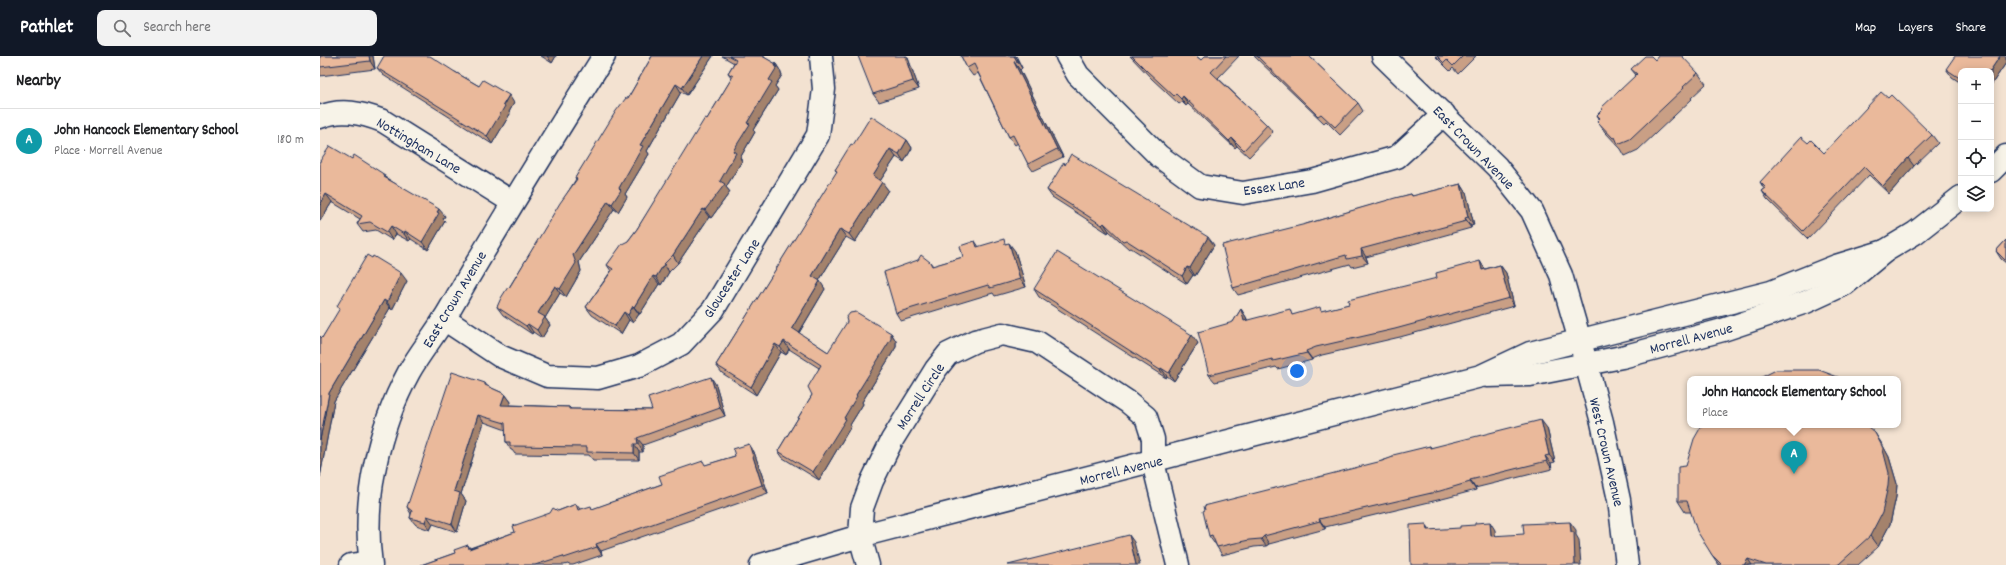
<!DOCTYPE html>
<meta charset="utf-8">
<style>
:root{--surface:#fff;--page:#f2f2f2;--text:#202124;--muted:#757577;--line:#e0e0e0;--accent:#111827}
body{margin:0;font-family:Dekko,sans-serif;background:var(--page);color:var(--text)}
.controls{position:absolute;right:12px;top:12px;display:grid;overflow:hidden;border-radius:8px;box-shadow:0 2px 10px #0003}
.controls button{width:36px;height:36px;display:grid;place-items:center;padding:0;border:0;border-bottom:1px solid var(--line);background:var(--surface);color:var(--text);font:20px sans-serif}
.you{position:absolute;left:977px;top:315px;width:14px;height:14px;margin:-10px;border:3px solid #fff;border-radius:50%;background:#1a73e8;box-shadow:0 0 0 6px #1a73e833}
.badge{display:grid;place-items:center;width:26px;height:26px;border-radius:50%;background:var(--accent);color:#fff;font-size:13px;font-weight:700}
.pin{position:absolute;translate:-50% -33px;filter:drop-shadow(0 1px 2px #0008)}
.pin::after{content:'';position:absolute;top:21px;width:14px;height:12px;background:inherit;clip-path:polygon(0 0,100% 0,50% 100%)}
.popup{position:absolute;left:1367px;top:320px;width:214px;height:52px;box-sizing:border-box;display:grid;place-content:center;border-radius:8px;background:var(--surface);filter:drop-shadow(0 1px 3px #0005);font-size:13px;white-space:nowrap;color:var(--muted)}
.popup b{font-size:15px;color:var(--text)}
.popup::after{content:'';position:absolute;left:50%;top:100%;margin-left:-8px;border:8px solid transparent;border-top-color:var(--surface)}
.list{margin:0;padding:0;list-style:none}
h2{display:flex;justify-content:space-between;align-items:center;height:52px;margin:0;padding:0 16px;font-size:17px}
h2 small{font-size:13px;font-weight:400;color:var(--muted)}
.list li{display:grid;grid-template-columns:26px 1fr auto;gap:12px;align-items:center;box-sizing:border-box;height:64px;padding:0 16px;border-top:1px solid var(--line)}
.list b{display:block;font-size:15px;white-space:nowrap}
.list p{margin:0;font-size:13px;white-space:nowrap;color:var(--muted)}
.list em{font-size:13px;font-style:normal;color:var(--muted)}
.icon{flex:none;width:22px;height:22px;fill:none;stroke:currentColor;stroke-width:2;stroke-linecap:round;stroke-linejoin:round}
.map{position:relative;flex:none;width:1686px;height:509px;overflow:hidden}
header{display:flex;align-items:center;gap:24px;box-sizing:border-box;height:56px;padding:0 20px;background:var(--accent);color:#fff}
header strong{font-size:19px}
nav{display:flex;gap:22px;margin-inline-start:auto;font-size:14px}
.search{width:280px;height:36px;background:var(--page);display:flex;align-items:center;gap:10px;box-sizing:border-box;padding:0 14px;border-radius:8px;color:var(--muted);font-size:15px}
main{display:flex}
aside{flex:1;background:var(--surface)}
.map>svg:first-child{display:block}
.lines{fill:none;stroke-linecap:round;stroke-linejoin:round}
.minor-casing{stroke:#1b2f5e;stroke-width:25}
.minor{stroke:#f7f3e8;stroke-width:22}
.wall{fill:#c99f85;stroke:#1b2f5e}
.shaded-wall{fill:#a4826c;stroke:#1b2f5e}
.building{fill:#eab99b;stroke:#1b2f5e}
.labels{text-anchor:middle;stroke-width:3.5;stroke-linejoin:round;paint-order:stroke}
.street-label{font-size:15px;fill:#1b2f5e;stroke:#f7f3e8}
</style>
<header>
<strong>Pathlet</strong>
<div class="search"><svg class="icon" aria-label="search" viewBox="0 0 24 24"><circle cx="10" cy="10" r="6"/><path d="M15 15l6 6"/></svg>Search here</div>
<nav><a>Map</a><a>Layers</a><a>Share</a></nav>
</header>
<main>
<aside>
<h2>Nearby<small></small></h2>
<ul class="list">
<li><span class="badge" style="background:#0f9aa8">A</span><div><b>John Hancock Elementary School</b><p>Place · Morrell Avenue</p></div><em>180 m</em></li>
</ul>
</aside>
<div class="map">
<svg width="1686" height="509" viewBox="0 0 1686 509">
<rect width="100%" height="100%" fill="#f3e2d1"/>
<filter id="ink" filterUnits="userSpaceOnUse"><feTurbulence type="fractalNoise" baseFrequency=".025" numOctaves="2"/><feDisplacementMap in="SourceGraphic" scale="8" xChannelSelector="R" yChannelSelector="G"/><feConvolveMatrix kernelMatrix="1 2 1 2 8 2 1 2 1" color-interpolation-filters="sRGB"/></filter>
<g filter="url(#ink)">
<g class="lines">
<g class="minor-casing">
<g id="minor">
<path d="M747,0L758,19L839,100L880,130L923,137L992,125L1077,101L1124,58"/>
<path d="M1063,0L1177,111L1212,155L1241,219L1260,285L1282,366L1299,444L1307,509"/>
<path d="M0,61C21,52 42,57 63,65L192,146"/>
<path d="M1671,115L1686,100"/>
<path d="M124,263L180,300L227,320L278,322L319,310L361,288L393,254L498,79L504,33L501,0"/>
<path d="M1167,320L1210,319L1302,301L1403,274L1486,246L1525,228L1565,195L1595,177L1641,141"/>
<path d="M31,509L50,506"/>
<path d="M51,509C42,444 58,373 89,316C99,298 113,281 124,263C131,252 138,239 145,227C190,150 237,75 284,0"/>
<path d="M441,509L540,480L1161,320L1210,297L1451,236L1516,210L1565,195"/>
<path d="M548,509L540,480L542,452L552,425L572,384L616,313L628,298L655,285L682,278L717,286L808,346L826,361L833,383V406L858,509"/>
</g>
</g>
<use href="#minor" class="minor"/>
</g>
<g class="wall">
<path d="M0,0H53L55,13L0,20Z"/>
<path d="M221,0H236L232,7Z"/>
<path d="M332,0H393L367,39L361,36L327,95L329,98L305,138L307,141L298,156L294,153L259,206L261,215L246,241L240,237L225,262L230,269L222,282L213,276L212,278L183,259L177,251L256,123L255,122L308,42L331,2Z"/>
<path d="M402,0H444L445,2L456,8L461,16V17L462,19L455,30L458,34L433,74L435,76L420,102L422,105L406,131L410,136L391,162L389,161L358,207L349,216L341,229L339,228L320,258H319L313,267L309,264L301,278L272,259L266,251L291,215L287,209L308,185L317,173L387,63L412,22L408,17L414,7Z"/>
<path d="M641,0H696L702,12L700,14L743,101L713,115L708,108L698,87L695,89L689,81L658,17L653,20L647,12Z"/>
<path d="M810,0H876L881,4L885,0H919L898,22L947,69L953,76L929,101L917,90L915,92L868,48L866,50L862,46L859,48L832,23Z"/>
<path d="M934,0H989L1038,47L1043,55L1020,79L1006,65L1004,67Z"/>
<path d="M1115,0H1156L1138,18L1133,12L1130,15Z"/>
<path d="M1686,0V7L1671,29L1641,15V27L1632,21L1626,13Z"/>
<path d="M588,2L599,33L559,46L553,38Z"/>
<path d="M1335,4L1378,17L1386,28L1371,42L1372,43L1318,94L1305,100L1301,93L1285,76L1277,65L1279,63L1277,59L1316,19L1311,13Z"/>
<path d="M57,12L135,16L159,30L194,47L189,56L190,58L172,88L63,19Z"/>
<path d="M1568,42L1612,79L1618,87L1594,110L1569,138L1549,119L1488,183L1447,143L1442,135L1444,133L1440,126L1488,87L1504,97Z"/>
<path d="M587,84L592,92L584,106L576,101L560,125L568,134L535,186L526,181L506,213L499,225L505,233L479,277L508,296L571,277L576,285V291L542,346L543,348L530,369L531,370L499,424L463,402L458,395L492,339L499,312L469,293L466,299L461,296L436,339L402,317L396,309L517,116L515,114L533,89Z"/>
<path d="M32,103L68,123L125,160L123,163L125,165L108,194L91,183L89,185L76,178L72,184L56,174L43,176L37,168L40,163L12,146L0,165V105Z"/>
<path d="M745,108L894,189L875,220L873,219L867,228L811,192L809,193L789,175L788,177L732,141L727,134Z"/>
<path d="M1141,128L1146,136L1154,169L1151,170V172L1046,201L1048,207L1032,211L1030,208L918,239L913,232L986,168L1091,138L1093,140Z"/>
<path d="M1686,184V207L1681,203L1676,195Z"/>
<path d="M655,185L659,191L687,188L695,195L706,231L675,240L673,237L581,265L576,257L610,206L613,210L643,201Z"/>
<path d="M1180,209L1186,217L1194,250L1080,281L1002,299L992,303V304L958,313L956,311L895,326L889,319L913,266L921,253L926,261L928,265L1003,255Z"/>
<path d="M87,225L72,254L70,252L14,345L0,421V280L2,282L20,254L17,250Z"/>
<path d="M714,233L878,287L854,325L847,320L846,322L719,241Z"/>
<path d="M165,327L167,330L185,338L191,346L190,349L249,351L251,353L332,354L396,329L405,360L323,389V396H319V404H273L269,399L195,398L192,394H191L186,386V374L164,366L141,438L146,445L137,476L113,468L110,474L96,469L90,462L91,458L87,451Z"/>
<path d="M1227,372L1235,406L1231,407L1232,413L1155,432L1156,434L1126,442L1005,471V473L949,488L946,490L934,491L902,499L897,491L895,487H894L889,480L1062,405L1110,390L1111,392Z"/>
<path d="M429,388L434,396L448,437L281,495L282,499L253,509H249L248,508L244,509H101L135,497L148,489L150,492L195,476L238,455L256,448L260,453H273L342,428L386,409L415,400Z"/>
<path d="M1562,388L1569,401L1577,428L1576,441L1570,468L1558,491L1538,509H1399L1392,499L1371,456H1365L1358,445L1366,410Z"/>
</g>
<g class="shaded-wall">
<path d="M49,0H53L55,13L50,5Z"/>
<path d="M227,0H236L232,7Z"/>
<path d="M383,0H393L367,39L362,32Z"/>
<path d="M585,0H587L588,2L599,33L593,25Z"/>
<path d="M694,0H696L702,12L697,5Z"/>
<path d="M1680,0H1686V7L1671,29V15H1670Z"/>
<path d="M694,6L700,14L743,101L737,93Z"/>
<path d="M456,8L461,16V17L462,19L455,30L458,34L433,74L435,76L420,102L422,105L406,131L410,136L391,162L385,154L413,95L449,24Z"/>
<path d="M356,28L361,36L327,95L329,98L305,138L307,141L298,156L292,148L299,132L320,89Z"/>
<path d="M189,39L194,47L189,56L190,58L172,88L167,80Z"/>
<path d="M863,40L868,48L866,50L861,43Z"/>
<path d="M912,82L917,90L915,92L909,85Z"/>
<path d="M587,84L592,92L584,106L579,98Z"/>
<path d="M570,93L576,101L558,128L553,120Z"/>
<path d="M1588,102L1594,110L1569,138L1563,130Z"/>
<path d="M562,126L568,134L535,186L529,178Z"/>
<path d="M1141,128L1146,136L1154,169L1148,161Z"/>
<path d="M6,138L12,146L0,165V149Z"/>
<path d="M288,145L294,153L259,206L261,215L246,241L240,233L253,199Z"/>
<path d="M119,153L125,160L123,163L125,165L108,194L102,186Z"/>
<path d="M383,153L389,161L358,207L353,199Z"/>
<path d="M1145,162L1151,170V172L1146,165Z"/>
<path d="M784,167L789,175L788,177L782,169Z"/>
<path d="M71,170L76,178L72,184L67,176Z"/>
<path d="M520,173L526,181L506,213L497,228L492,220L501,205Z"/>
<path d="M85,175L91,183L89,185L84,178Z"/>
<path d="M888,181L894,189L875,220L870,212Z"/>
<path d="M689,187L695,195L706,231L700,223Z"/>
<path d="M1041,193L1046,201L1048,207L1042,200Z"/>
<path d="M1160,205L1165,213L1162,214Z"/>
<path d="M344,208L349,216L341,229L336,221Z"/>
<path d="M1180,209L1186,217L1194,250L1189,242Z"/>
<path d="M867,211L873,219L867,228L862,220Z"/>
<path d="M81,217L87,225L72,254L67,246Z"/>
<path d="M333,220L339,228L320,258L314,251Z"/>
<path d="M500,225L505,233L477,280L472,272Z"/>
<path d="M235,230L240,237L225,262L230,269L222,282L217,274L218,257Z"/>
<path d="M64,244L70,252L14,345L0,421V384L9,337Z"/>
<path d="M313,250L319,258L313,267L308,259Z"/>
<path d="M921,253L926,261L930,273L924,265Z"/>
<path d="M304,256L309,264L301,278L295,270Z"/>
<path d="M208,268L213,276L212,278L206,270Z"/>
<path d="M571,277L576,285V291L542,346L543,348L530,369L531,370L499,424L493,416L524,362L536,339Z"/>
<path d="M872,279L878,287L854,325L849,317Z"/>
<path d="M464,285L469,293L466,299L460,291Z"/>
<path d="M455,288L461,296L436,339L431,331Z"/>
<path d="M986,295L992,303V304L987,297Z"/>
<path d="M841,312L847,320L846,322L840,314Z"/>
<path d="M391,321L396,329L405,360L400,352Z"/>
<path d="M185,338L191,346L187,356L181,349Z"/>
<path d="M158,359L164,366L141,438L146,445L137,476L132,468L134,435Z"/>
<path d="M1221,364L1227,372L1235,406L1229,399Z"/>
<path d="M1555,377L1562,388L1569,401L1577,428L1576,441L1570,468L1558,491L1550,480Z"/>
<path d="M317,382L323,389V396L318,388Z"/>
<path d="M314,388L319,396V404L314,397Z"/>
<path d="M429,388L434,396L448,437L442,429Z"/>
<path d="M1225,400L1231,407L1232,413L1227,405Z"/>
<path d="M1150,424L1155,432L1156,434L1150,426Z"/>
<path d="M107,460L113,468L110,474L105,466Z"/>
<path d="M999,463L1005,471V473L1000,465Z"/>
<path d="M1170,466L1175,474L1176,488L1171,480Z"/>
<path d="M1250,466L1256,474V479L1259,484L1261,509H1255L1251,476Z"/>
<path d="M1106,468L1112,476L1107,474Z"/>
<path d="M809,479L814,486L820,509H816Z"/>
<path d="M944,480L949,488L946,490L941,483Z"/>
<path d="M276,488L281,495L282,499L277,491Z"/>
<path d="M1428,503L1432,509H1424Z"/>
</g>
<g class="building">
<path d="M0,0H49L50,5L0,11Z"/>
<path d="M64,0H110L135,16L159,30L163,24L189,39L183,49L185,50L167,80L57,12Z"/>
<path d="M332,0H383L362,32L356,28L320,89L323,90L299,132L301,134L292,148L288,145L253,199L256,207L240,233L235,230L218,257L225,261L217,274L208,268L206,270L177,251L181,242L188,231L189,232L240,147L257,123L255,122L296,55L306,42H308L331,2Z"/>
<path d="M409,0H442L456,8L455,10L457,11L449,24L452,26L427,67L430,68L413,95L416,97L400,125L405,128L385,154L383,153L353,199L344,208L336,221L333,220L314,251L313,250L308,259L304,256L295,270L266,251L293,213L287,209L302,188L308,185L317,173L385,62L387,63L413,20L408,17L416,4Z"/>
<path d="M538,0H585L593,25L553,38Z"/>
<path d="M641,0H694L697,5L694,6L737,93L708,108L693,79L689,81L654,8L647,12Z"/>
<path d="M812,0H876L881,4L885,0H906L891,16L947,69L924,94L912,82L909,85L863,40L861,43L856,38L854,40L827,15Z"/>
<path d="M937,0H989L1038,47L1015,71L1001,58L998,60Z"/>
<path d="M1117,0H1143L1133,10L1127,4L1124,7Z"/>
<path d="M1325,0H1331L1335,4L1338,0H1362L1378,17L1363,31L1364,32L1310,83L1298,88L1295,81L1293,82L1277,65L1280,62L1277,59L1283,53L1281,52L1317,18L1311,13Z"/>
<path d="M1635,0H1680L1670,15H1641V23L1626,13Z"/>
<path d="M1561,36L1568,42L1571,39L1612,79L1588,102L1563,130L1544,111L1483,175L1442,135L1446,132L1440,126L1481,81L1488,87L1491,84L1504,97Z"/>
<path d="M551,60L587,84L579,98L570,93L553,120L562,126L529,178L520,173L501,205L492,220L500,225L472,272L508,296L527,266L526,262L530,257L536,256L571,277V283L536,339L537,340L524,362L526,363L493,416L458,395L492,339L488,331L501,309L464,285L460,291L455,288L431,331L396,309L517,115L515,114L531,88L533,89Z"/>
<path d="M10,90L32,103L34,99L65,119L64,121L119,153L117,156L119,157L102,186L85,175L84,178L71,170L67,176L50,166L37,168L42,160L6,138L0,149V105Z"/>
<path d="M751,98L888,181L870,212L867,211L862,220L806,184L803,185L784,167L782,169L727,134L744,106L745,109Z"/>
<path d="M1141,128L1148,161L1145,162L1146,165L1041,193L1042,200L1027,203L1026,199L913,232L902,189L986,168L1075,142L1091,138L1092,140Z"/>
<path d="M684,183L685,188L689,187L700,223L670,232L668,229L576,257L564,216L598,204L601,199L610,206L612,210L643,201L640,190L655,185L657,191Z"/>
<path d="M1686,184V205L1676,195Z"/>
<path d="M737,196L872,279L849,317L841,312L840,314L714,233Z"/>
<path d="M47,199L52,202L53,200L81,217L67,246L64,244L9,337L0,384V280L2,282L20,252L17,250Z"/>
<path d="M1160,205L1162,214L1180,209L1189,242L1075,273L996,291L986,295L987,297L953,305L952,303L889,319L878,276L913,266L921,253L924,265L970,253L972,259L1000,251L1001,255L1029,248L1028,244L1117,222L1116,217Z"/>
<path d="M1456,314H1499L1523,323H1438Z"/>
<path d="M132,316L165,327V329L185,338L181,349L249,351V353L332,354L328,342L391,321L400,352L317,382L318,388H314V397L267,396V391L190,390V386H186L185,367L158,359L134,435L140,437L132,468L107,460L105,466L90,462L92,455L87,451Z"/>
<path d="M1221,364L1229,399L1225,400L1227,405L1150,424V426L1120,435L999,463L1000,465L944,480L941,483L929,484L897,491L892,479L889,480L883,455L885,454L884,450L1062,405L1073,401V399L1110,390V392Z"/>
<path d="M1382,369H1546L1555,377L1562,390L1569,417L1568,430L1562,457L1550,480L1519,508L1516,509H1446L1428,503L1424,509H1402L1392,499L1377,475L1367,445H1358V411L1366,410L1374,383Z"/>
<path d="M429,388L442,429L276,488L277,491L244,502L243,500L215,509H101L135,497L134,494L148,489L149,493L195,476L193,470L230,457L233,452L238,455L256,448L258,454L271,450L272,453L342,428L339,420L383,405L385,409L415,400L413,393Z"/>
<path d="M1170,466L1171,480L1204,478L1203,468L1250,466L1251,476H1254L1255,509H1091L1090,469L1106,468L1107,474L1140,472V470L1155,469V467Z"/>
<path d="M809,479L816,509H688Z"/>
</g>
</g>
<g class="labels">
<g class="street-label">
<text transform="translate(99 89) rotate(31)" y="5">Nottingham Lane</text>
<text transform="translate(1154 91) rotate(46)" y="5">East Crown Avenue</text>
<text transform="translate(954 130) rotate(-8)" y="5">Essex Lane</text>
<text transform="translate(411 222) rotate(-57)" y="5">Gloucester Lane</text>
<text transform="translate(134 243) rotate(-59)" y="5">East Crown Avenue</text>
<text transform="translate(1371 282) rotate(-15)" y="5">Morrell Avenue</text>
<text transform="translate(600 340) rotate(-57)" y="5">Morrell Circle</text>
<text transform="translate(1287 396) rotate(77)" y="5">West Crown Avenue</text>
<text transform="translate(801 414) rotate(-14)" y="5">Morrell Avenue</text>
</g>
</g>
</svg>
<div class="controls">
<button>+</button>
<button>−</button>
<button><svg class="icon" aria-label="locate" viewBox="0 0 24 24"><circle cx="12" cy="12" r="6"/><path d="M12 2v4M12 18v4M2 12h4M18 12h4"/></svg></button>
<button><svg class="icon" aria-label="layers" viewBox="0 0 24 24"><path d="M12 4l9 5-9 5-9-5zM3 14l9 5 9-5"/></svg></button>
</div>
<div class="you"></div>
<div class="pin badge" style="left:1474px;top:418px;background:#0f9aa8">A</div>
<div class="popup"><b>John Hancock Elementary School</b>Place</div>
</div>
</main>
